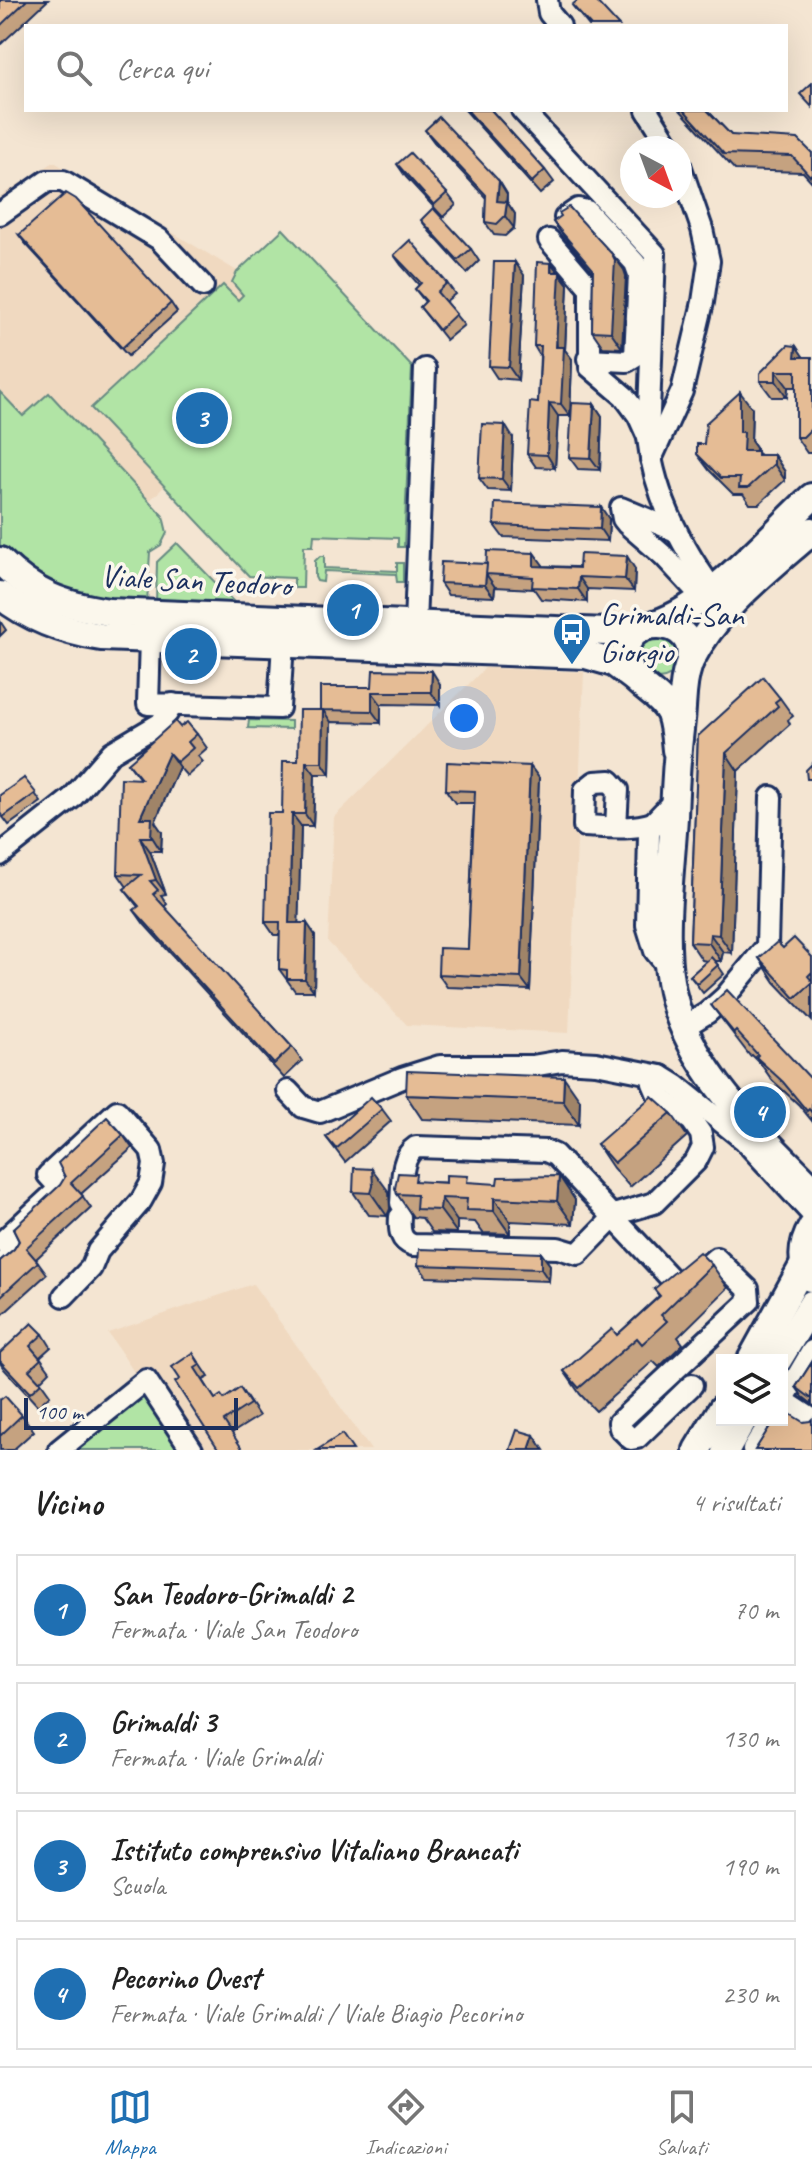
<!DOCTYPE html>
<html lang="it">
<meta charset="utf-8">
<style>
:root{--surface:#fff;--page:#f2f2f2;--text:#222;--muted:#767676;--line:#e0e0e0;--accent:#1f6fb2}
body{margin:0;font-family:Caveat,sans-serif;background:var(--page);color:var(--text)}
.controls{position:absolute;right:24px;bottom:24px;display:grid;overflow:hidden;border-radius:0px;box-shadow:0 8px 32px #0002}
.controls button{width:72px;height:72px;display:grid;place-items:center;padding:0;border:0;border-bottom:2px solid var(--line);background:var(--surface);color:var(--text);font:40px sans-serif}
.compass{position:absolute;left:620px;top:136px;width:72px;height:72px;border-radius:50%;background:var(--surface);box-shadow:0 8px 32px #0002;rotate:139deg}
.scale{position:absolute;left:24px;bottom:20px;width:214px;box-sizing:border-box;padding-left:8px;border:4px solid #1b2f5e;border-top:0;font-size:22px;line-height:28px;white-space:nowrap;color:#1b2f5e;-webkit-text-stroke:6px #fbf7ec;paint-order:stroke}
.you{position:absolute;left:464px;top:718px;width:28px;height:28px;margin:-20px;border:6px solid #fff;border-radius:50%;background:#1a73e8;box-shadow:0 0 0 12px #1a73e833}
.badge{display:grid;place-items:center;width:52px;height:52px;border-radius:50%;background:var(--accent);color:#fff;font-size:26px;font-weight:700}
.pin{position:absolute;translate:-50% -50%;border:4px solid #fff;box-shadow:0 2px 8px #0006}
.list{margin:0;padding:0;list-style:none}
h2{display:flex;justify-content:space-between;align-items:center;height:104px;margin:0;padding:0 32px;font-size:34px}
h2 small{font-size:26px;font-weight:400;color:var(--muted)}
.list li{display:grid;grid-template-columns:52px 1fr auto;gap:24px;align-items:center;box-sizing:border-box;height:112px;margin:0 16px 16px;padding:0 16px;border:2px solid var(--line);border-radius:0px}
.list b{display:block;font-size:30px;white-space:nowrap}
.list p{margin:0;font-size:26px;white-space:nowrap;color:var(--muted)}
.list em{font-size:26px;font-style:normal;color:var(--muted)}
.icon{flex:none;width:44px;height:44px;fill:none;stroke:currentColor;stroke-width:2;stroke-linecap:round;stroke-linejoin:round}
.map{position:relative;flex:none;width:812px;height:1450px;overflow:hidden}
.search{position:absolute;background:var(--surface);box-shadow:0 8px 32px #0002;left:24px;right:24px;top:24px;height:88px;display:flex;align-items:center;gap:20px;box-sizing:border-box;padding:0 28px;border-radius:0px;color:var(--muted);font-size:30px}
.sheet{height:616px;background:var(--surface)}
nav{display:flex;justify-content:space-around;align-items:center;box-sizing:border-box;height:112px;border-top:2px solid var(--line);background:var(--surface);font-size:22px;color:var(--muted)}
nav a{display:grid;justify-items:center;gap:4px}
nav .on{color:var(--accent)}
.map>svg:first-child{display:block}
.built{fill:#f0d9c0}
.green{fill:#b1e4a5;stroke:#668a82;stroke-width:2}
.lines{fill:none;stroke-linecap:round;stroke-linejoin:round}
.minor-casing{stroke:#1b2f5e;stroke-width:26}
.major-casing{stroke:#1b2f5e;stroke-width:32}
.minor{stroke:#fbf7ec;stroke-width:20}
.major{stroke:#fbf7ec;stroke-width:26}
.wall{fill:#c5a280;stroke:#1b2f5e;stroke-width:2}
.shaded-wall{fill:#a08468;stroke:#1b2f5e;stroke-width:2}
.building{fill:#e5bc95;stroke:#1b2f5e;stroke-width:2}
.labels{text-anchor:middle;stroke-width:7;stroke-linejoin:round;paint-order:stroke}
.street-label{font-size:32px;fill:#1b2f5e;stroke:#fbf7ec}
.poi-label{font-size:32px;fill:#1b2f5e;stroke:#fbf7ec;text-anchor:start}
</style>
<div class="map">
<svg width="812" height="1450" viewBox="0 0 812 1450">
<rect width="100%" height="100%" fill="#f4e5d2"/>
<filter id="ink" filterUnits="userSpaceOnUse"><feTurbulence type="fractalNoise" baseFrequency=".0125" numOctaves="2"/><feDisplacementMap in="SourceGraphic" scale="16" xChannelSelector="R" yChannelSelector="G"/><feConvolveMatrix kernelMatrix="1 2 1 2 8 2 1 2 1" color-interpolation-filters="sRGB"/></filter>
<g filter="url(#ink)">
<g class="built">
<path d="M54,162L237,271L283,229L297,529L249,576L165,486L149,501L163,516L167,528L165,539L156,549L0,474V196Z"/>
<path d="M485,668L584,672L569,1033L407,1025L328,942L334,817Z"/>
<path d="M253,1284L371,1450H186L108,1333Z"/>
</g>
<g class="green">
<path d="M283,229L412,367L404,547H398V538L314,535L313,546H304L303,588H294V578L249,576L91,408L223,285L238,300L243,295L232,282L237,272Z"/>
<path d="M0,392L23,416L49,393L163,516L167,533L161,545L150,552L147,603C121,602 98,598 72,594C53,592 14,559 0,545Z"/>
<path d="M177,543L234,602L233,607L156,604L157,562Z"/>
<path d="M320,556H324V568L397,571V563H403V582H397L396,574L324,571L323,582L317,581L315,577V561Z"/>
<path d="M665,636L678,648V667C664,686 653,679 636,668L639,642Z"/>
<path d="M249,720L291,721V729L248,728Z"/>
<path d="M145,1388L186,1450H67Z"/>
</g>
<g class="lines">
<g class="minor-casing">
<g id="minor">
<path d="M547,0L549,13L560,26"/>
<path d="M522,110L655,254L648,438C654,493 681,546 713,590"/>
<path d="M647,110L671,148"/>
<path d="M0,214L47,181H63L159,239L203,286"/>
<path d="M565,218L578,209L587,211L635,263L639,274L635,356L627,361L588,359"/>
<path d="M549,240L590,288V367L624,396L638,415L647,435"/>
<path d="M651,459L682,391L703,302L709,261L702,229L680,165"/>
<path d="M676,531L621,508L623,519L627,524L664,556L703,598"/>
<path d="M415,625L425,369"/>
<path d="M150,638L148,704L279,708L283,643"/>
<path d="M616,827L618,790L610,781L595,782L585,790L584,826C607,827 631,830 653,823"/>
<path d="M0,855L72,798L112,752L161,723L173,704"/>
<path d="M669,968L655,951L647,925L649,834L653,823L674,801"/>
<path d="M684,1027L707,1013L725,997L767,946L771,797"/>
<path d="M288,1091L303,1107L320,1112L402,1078L440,1066H532L562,1061L596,1063L661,1076L677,1086L744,1140L812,1214"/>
<path d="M401,1203C403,1184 399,1158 416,1147L546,1151L555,1155L676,1284L681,1286L687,1283L716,1258L748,1289L749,1301L619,1422L620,1428L631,1439L637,1438L692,1385"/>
<path d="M400,1217C399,1230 400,1241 413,1245L558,1248L578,1254L617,1214L654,1203L696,1161L703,1147L701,1134L692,1121L659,1097L653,1083L661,1076"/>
<path d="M0,1265L14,1252L3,1241L60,1188L48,1175L117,1111L151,1150L154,1164L151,1183L141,1201L98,1251L91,1268L64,1296"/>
<path d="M783,1400L812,1419"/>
<path d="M782,1402L812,1351"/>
<path d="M59,1450L146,1380L192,1450"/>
<path d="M753,1450L771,1420"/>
</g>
</g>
<g class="major-casing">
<g id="major">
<path d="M0,561C34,594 62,605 109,612L607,632L642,628"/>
<path d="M0,595C30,619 63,631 101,637L586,655L614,663L634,678"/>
<path d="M655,624C709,607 770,536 812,497"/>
<path d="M690,661C717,608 768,570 812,531"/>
<path d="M676,750C675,739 674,725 670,714C661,693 633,686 627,665C612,610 707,613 688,667C682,684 683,702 681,720C677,753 675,785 674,817C671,869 662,930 670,981C683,1065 756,1131 812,1188"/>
<path d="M810,1278C800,1261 802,1244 812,1227"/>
<path d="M751,1360L804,1264"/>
<path d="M778,1360L812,1304"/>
<path d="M697,1450L722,1409"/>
<path d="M726,1450L743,1420"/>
</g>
</g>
<use href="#minor" class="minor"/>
<use href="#major" class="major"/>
</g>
<g class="wall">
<path d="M0,0H48L0,45Z"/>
<path d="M572,5L619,26H589Z"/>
<path d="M465,110H491L545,170L554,182L540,194Z"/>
<path d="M680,110H707L731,135L812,153V182L803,172L735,170Z"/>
<path d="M425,130L499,181L507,194V202L515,214L514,228L505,236L494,235L485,222L486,198L434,142Z"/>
<path d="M397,164L447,193L456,205L443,217L406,177Z"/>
<path d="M421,220L471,249L479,261L467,273L430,232Z"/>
<path d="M553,222L624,270L626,276L622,348L603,347L592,331L593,272L565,238Z"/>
<path d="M19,235L171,303L177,312L128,356L25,243Z"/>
<path d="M394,255L447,283L455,294L445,302L464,325L446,340L420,307L425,302L415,289L419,285L401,265Z"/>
<path d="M558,272H560L568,284L565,350L572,359L570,416H558L555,468L536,467L527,454L538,403L540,356L534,346Z"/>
<path d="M524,275L518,380L497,378L489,366Z"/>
<path d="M796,346L803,357H812V453H807L796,437V387H788L787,397H772L760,381Z"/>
<path d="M594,404L602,416L600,470L578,469L569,457Z"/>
<path d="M752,408L751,441L756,448L755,451L760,455H774L785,472V480L759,504H750L743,494H733L709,470L697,454L704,444Z"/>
<path d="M513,438L511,491L488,490L479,478Z"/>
<path d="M609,519L608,541L503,537L494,525Z"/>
<path d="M534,553L543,566L635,569L634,591L587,589V602L541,599L534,589L495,587L494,597L448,595L440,583L487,564Z"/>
<path d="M0,621L6,630L0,636Z"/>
<path d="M440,684V705L381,704V723L331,722L330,774H315L313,826H301L298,923L315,935L314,991H295L279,969L280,935H274L265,922L282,813L298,761L320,710L372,687Z"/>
<path d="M780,698L793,716L788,720L790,724L738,771L732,953L723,952L721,961H715L724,974L703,993L690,976L707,961L702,960L690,942L698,736Z"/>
<path d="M180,727L197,734L207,748L198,756L203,762L187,776L179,767L155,822L162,832L161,851H150L166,894L161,895L167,904L164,907L292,1047L302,1061L284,1078L144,924L134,910L138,907L124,889L127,887L118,874L139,778L128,763Z"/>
<path d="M530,766L539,778L530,990L447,987L438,974L468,949L474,803H455L446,790Z"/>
<path d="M24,778L41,802L9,825L0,813Z"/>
<path d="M783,948L812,957V1021L775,982L759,958Z"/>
<path d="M711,1005L812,1080V1121L799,1105L772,1080L760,1063L752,1055L750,1056Z"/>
<path d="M406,1095L580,1100L579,1125L422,1119Z"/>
<path d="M382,1109L391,1121L345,1162L326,1137Z"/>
<path d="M671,1113L687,1136L630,1187L613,1168L597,1144Z"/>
<path d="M123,1135L132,1148L81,1194L91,1208L36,1259L47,1274L0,1317V1261L14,1249L19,1241L13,1229Z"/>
<path d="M421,1182L473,1183L575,1200L573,1224L510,1221V1234L483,1233L475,1222L457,1221V1233L432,1232L422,1218L413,1217L397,1194Z"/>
<path d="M353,1192H389L390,1209L387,1216L369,1215Z"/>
<path d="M541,1253L550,1265L549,1281L427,1277L418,1265Z"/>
<path d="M712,1265L728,1288L678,1337L683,1344L659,1367L653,1361L596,1411L580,1394L564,1371L617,1335L659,1296L654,1289Z"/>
<path d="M43,1334L51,1347L40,1357L50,1371L40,1381L50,1395L38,1406L4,1369L0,1363V1353Z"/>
<path d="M193,1353L209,1377L203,1380L215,1399H224L240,1388L259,1416L232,1433L180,1379Z"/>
<path d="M812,1362V1404L803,1397L796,1387Z"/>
<path d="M0,1400L22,1415L34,1431L13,1450H0Z"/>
</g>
<g class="shaded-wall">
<path d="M499,181L507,194L505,213L497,201Z"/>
<path d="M507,202L515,214L514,228L505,216Z"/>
<path d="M612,254L624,270L626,276L622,348L611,332Z"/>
<path d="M515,262L524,275L518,380L509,367Z"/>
<path d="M551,263L568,284L565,350L572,359L570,416L561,404Z"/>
<path d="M796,346L807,362L795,357Z"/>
<path d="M776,371L788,387L787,397L776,381Z"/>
<path d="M740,392L752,408L751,441L756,448L754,467L743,451L740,432Z"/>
<path d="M549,403L558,416L555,468L547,455Z"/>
<path d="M594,404L602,416L600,470L591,458Z"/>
<path d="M505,425L513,438L511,491L502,479Z"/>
<path d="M774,455L785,472V480L774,464Z"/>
<path d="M601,507L609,519L608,541L600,529Z"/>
<path d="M534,553L543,565L542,578L534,566Z"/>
<path d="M627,556L635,569L634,591L625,579Z"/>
<path d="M486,574L495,587L494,597L485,585Z"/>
<path d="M579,577L587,589V602L578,589Z"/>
<path d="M432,671L440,684V705L431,692Z"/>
<path d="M372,692L381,704V723L372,711Z"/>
<path d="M323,710L331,722L330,774L322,762Z"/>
<path d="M169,753L179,767L155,822L162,832L161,851L140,818Z"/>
<path d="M726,753L738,771L732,953L719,935Z"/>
<path d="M306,762L315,774L313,826L305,814Z"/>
<path d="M530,766L539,778L530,990L521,978Z"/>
<path d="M292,814L301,826L298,935L289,923Z"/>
<path d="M140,837L150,851L166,894L156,880Z"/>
<path d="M307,923L315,935L314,991L305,979Z"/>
<path d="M710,934L723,952L721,961L709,943Z"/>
<path d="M564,1077L580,1100L579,1125L563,1101Z"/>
<path d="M372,1169L389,1192L390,1209L387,1216L371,1193Z"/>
<path d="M559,1176L575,1200L573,1224L557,1201Z"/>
<path d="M441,1198L457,1221V1233L440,1210Z"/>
<path d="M494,1198L510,1221V1234L494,1211Z"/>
<path d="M541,1253L550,1265L549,1281L541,1269Z"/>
<path d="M534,1435L544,1450H529Z"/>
</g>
<g class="building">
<path d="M0,0H27L0,26Z"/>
<path d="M578,0H595L619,26H591L572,5Z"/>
<path d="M812,83V107L800,94Z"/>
<path d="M467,110H491L545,170L532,182Z"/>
<path d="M684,110H707L731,135L798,139L812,153V173L810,176L792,156L724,154Z"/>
<path d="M439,117L499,181L497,201L507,202L505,216L497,224L485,222L486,195L425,130Z"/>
<path d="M410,153L447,193L434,205L397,164Z"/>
<path d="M66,193L76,199L171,303L122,348L19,235Z"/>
<path d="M569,207L612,254L615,260L611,332L592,331L593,269L553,222L561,216L559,213Z"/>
<path d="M433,208L471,249L458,260L421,220Z"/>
<path d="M410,240L447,283L437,292L456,314L439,330L420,307L426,301L415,289L421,283L394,255Z"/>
<path d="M494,262H515L509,367L489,366Z"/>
<path d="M537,262L551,263V272H560L556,347H564L561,404L549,403L547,455L527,454L530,402L538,403L541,346H534Z"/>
<path d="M788,345L796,346L795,357H812V428L803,437H796V371H776V381H760V373Z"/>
<path d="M740,392V432H744L743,451H757V455H774V464L748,488H739L740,478H721L697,454V444H704L706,423Z"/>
<path d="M572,403L594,404L591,458L569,457Z"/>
<path d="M482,424L505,425L502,479L479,478Z"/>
<path d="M495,503L601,507L600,529L494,525Z"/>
<path d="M487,551L534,553V566L579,568L580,554L627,556L625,579L579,577L578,589L532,587L533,577L486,574Z"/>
<path d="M441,562L487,564L485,585L440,583Z"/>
<path d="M812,656V668H810V657Z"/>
<path d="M373,670L432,671L431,692H372V711L320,710V687H372Z"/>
<path d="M763,677L780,698L775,702L778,706L726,753L719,935L710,934L709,943L690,942L698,736Z"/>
<path d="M299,710H323L322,762H306L305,814H292L289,923H307L305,979H287V970L279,969L280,922H265L268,813H282L283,761H298Z"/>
<path d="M175,721L180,727L187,722L197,734L188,742L193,748L177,762L169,753L140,818H152L151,837H140L156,880L150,881L158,890L153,894L292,1047L274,1064L134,910L139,906L124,889L141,875L118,874L121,778L141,779L128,763Z"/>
<path d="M447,762L530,766L521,978L438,974L439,948L468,949L475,791L446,790Z"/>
<path d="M812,764V779H807L806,770Z"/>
<path d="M24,778L36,793L3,817L0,813V795Z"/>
<path d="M794,938L812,957V972L808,976L812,981V983L795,998L759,958L777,942L783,948Z"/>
<path d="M711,957L718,965L697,984L690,976Z"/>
<path d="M727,990L812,1080V1113L809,1109L807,1111L783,1082L756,1057L758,1055L736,1031L734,1033L711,1005Z"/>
<path d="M407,1071L564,1077L563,1101L406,1095Z"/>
<path d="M652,1096L671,1113L614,1163L597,1144Z"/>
<path d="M371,1097L382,1109L336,1149L326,1137Z"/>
<path d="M107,1117L123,1135L71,1183L83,1196L26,1248L38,1262L0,1297V1261L14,1249L19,1241L13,1229L60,1185L65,1177L58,1163Z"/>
<path d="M354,1168L372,1169L373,1186L371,1193L353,1192Z"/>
<path d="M398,1173L416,1174L415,1181L446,1183V1175L468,1176L467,1182L497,1184L498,1177L559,1176L557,1201L494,1198V1211L466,1210L467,1199L441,1198L440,1210L416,1209L417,1195L397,1194L395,1188Z"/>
<path d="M419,1249L541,1253V1269L418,1265Z"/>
<path d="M699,1252L712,1265L661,1315L667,1321L642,1344L637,1338L579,1388L564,1371L612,1329L617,1335L660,1296L654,1289Z"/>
<path d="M32,1323L43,1334L30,1346L41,1359L29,1370L41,1383L30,1393L0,1361V1353Z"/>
<path d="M193,1353L200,1365L195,1368L215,1399L221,1395L224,1399L240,1388L250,1404L224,1421L243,1450H219L175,1382L180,1379L172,1367Z"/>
<path d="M812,1362V1399L796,1387Z"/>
<path d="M5,1396L22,1415L0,1436V1400Z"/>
<path d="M782,1409L803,1422L810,1421L812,1419V1450H755L774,1420H782Z"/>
<path d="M517,1430L534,1435L529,1450H510Z"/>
<path d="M342,1434L353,1450H317Z"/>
</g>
</g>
<defs>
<g id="bus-pin" transform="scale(2)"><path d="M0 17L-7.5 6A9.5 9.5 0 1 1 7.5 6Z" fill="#1f6fb2" stroke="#fbf7ec"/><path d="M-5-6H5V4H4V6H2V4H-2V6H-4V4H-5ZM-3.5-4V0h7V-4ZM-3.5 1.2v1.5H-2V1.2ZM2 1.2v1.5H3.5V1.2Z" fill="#fff"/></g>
</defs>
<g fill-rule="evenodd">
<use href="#bus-pin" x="572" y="632"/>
</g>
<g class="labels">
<g class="street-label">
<text transform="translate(196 580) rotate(3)" y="11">Viale San Teodoro</text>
</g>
<g class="poi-label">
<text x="600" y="625">Grimaldi-San<tspan x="600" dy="37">Giorgio</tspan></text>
</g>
</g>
</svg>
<div class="controls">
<button><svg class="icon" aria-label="layers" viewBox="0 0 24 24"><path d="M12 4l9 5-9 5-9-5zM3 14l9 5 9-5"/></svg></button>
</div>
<svg class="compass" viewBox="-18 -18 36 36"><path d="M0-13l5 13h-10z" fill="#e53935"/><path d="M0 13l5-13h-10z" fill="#767676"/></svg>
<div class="scale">100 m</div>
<div class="you"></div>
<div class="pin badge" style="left:353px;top:610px">1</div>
<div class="pin badge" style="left:191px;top:654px">2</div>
<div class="pin badge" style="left:202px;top:418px">3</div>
<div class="pin badge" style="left:760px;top:1112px">4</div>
<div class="search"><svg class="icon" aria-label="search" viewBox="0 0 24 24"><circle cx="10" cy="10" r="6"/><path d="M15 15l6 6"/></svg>Cerca qui</div>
</div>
<section class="sheet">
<h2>Vicino<small>4 risultati</small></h2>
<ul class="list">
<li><span class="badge">1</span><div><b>San Teodoro-Grimaldi 2</b><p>Fermata · Viale San Teodoro</p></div><em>70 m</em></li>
<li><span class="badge">2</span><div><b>Grimaldi 3</b><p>Fermata · Viale Grimaldi</p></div><em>130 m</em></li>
<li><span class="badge">3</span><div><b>Istituto comprensivo Vitaliano Brancati</b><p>Scuola</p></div><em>190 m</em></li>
<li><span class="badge">4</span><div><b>Pecorino Ovest</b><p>Fermata · Viale Grimaldi / Viale Biagio Pecorino</p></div><em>230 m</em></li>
</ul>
</section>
<nav>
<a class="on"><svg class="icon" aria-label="map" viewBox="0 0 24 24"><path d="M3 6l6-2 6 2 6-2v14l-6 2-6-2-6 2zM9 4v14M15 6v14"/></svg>Mappa</a>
<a><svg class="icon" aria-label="directions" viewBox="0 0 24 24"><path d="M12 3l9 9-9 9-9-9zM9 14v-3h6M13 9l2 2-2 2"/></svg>Indicazioni</a>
<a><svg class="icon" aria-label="saved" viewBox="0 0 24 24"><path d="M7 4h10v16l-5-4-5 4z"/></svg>Salvati</a>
</nav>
